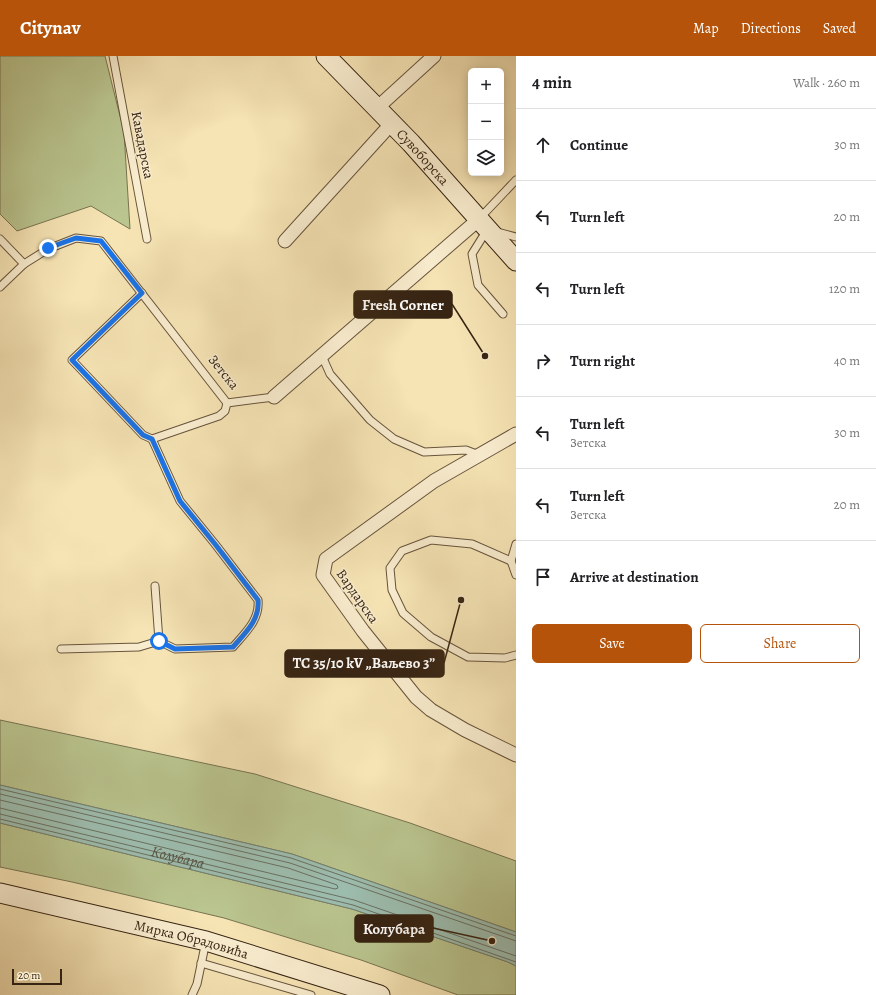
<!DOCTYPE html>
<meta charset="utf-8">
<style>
:root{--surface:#fff;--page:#f2f2f2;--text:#202124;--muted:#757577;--line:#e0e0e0;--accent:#b45309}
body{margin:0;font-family:Alegreya,serif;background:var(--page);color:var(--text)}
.controls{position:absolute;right:12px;top:12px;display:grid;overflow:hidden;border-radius:6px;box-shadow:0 2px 10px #0003}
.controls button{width:36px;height:36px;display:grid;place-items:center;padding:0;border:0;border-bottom:1px solid var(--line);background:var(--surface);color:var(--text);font:20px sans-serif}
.scale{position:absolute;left:12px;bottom:10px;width:50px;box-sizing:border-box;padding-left:4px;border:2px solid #372413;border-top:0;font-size:11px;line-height:14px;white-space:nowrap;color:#372413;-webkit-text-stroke:3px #f9edcf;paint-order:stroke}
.stop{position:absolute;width:12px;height:12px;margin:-9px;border:3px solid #1a73e8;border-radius:50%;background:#fff}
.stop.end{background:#1a73e8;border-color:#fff;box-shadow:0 1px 4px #0008}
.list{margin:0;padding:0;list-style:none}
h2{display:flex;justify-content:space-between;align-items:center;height:52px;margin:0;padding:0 16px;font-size:17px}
h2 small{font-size:13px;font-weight:400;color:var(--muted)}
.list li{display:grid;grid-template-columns:26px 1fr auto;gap:12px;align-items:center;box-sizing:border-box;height:72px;padding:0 16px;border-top:1px solid var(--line)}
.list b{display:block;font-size:15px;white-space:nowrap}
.list p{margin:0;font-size:13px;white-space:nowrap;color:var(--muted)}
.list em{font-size:13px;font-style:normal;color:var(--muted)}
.actions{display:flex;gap:8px;padding:12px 16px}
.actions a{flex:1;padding:9px 0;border:1px solid var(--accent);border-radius:6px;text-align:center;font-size:14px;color:var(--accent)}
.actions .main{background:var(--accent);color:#fff}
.icon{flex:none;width:22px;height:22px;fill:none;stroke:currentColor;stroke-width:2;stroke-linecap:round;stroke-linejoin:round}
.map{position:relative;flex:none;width:516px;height:939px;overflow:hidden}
header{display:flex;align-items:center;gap:24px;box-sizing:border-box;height:56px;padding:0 20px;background:var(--accent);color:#fff}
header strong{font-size:19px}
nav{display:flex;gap:22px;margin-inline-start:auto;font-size:14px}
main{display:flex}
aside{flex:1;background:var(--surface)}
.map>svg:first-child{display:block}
.green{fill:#bac58f;stroke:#787451}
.water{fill:#9dbeb0;stroke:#748071}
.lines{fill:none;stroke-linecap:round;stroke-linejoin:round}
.shore{stroke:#6a7162;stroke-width:1}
.lane-casing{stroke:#67543c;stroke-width:9}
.street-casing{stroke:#67543c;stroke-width:15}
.secondary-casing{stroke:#372413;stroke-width:21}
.lane{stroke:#f9edcf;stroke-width:7}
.street{stroke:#f9edcf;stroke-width:13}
.secondary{stroke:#f9edcf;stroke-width:19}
.route{stroke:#1a73e8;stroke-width:5}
.labels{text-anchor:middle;stroke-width:3;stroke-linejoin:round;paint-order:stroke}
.street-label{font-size:14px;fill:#372413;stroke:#f9edcf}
.water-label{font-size:15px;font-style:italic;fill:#565242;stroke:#f9edcf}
.leader{fill:none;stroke:#372413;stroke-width:1.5}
.callout-dot{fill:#372413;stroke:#f9edcf;stroke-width:1.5}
.callout{fill:#372413;stroke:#372413;stroke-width:1.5}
.callout-label{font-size:15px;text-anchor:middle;font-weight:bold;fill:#fff}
</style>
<header>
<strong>Citynav</strong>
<nav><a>Map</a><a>Directions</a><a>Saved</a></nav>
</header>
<main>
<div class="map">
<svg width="516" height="939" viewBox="0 0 516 939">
<rect width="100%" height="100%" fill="#f6e4b5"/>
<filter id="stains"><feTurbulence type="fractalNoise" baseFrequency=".005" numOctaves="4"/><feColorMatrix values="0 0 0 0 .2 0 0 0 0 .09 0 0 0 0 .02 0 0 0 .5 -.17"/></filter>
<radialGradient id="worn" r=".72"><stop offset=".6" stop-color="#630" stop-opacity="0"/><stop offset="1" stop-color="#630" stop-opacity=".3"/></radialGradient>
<g class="green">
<path d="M0,0H105L124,76L130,173L91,150L17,175L0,158Z"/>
<path d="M0,664L255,718L410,767L516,805V876L292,798L0,729Z"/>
<path d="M0,767L352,853L508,906L516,910V939H458L361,904L224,862L72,826L0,811Z"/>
</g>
<path class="water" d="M0,729L292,798L516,876V910L508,906L352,853L0,767Z"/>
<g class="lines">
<g class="shore">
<path d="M0,733L291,802L516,880"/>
<path d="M0,738L290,807L516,885"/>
<path d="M0,744L288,812L337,829L338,832L335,833L0,752"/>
<path id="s1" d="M0,758L354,844L516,900"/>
<path d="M0,763L353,849L516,906"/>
</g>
<g class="lane-casing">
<g id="lane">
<path d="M113,0L147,183"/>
<path d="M479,163L516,124"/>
<path d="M487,174L472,198L478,229L503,258"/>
<path d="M497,176L516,181"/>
<path d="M0,183L24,208"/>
<path d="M0,231L24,208L48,193L76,182L101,185L227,347L274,341"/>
<path d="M142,237L72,304L143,379L152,383L219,360L225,355L227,347"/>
<path d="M322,300L330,318L370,364L394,383L424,396L466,394L479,399"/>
<path d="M152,383L180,445L215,488L258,544C260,564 245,577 233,591L175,593L159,585L155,530"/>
<path d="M516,488L511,505L516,519"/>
<path d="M511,505L472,488L431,484L402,495L390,512L392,534L403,557L431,581L468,601L505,602L516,599"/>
<path d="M61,593L139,591L159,585"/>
<path d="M201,907L311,939"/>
<path d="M192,939L197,928L206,885"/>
</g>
</g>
<g class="street-casing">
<g id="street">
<path d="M377,52L434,0"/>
<path d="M285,185L392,67"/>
<path d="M274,341L478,164"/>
<path d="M516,378L434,425L326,503L323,519L363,575L416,641L431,654L465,674L516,699"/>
</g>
</g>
<g class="secondary-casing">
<g id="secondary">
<path id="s2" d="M326,0L411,87L516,205"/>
<path id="s3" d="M0,837L206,885L380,939"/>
</g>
</g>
<use href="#lane" class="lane"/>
<use href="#street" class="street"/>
<use href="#secondary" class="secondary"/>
</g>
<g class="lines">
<path class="route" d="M48,192L76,182L101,185L142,237L72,304L143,379L152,383L180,445L215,488L258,544C260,564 245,577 233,591L175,593L159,585"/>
</g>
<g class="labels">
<g class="street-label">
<text transform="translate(143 89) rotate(79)" y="5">Кавадарска</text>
<text dy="5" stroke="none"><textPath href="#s2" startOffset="140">Сувоборска</textPath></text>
<text transform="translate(224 316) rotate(51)" y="5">Зетска</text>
<text transform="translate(358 540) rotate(55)" y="5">Вардарска</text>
<text dy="5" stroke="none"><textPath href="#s3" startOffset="197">Мирка Обрадовића</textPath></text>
</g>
<g class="water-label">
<text dy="5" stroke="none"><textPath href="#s1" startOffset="183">Колубара</textPath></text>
</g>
</g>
<path class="leader" d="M485 300L452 248M461 544L444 607M492 885L433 872"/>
<g class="callout-dot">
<circle cx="485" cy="300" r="4"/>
<circle cx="461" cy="544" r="4"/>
<circle cx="492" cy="885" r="4"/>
</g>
<g class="callout">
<rect x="354" y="235" width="98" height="27" rx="4"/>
<rect x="285" y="594" width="159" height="27" rx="4"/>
<rect x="355" y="859" width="78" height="27" rx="4"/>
</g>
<g class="callout-label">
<text x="403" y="254">Fresh Corner</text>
<text x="364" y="612">ТС 35/10 kV „Ваљево 3”</text>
<text x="394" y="878">Колубара</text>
</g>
<rect width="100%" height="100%" filter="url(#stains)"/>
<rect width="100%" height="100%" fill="url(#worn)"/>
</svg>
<div class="controls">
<button>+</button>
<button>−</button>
<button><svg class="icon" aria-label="layers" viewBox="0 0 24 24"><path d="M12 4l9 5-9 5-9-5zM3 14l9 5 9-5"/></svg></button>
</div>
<div class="scale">20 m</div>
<div class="stop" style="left:159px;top:585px"></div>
<div class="stop end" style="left:48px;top:192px"></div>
</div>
<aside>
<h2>4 min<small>Walk · 260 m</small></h2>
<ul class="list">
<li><svg class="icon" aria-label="ahead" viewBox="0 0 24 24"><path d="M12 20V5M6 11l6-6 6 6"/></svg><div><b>Continue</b></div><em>30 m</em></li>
<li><svg class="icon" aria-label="left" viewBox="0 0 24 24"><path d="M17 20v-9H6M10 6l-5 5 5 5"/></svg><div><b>Turn left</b></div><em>20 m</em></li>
<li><svg class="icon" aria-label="left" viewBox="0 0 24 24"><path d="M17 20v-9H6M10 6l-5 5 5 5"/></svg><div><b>Turn left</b></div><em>120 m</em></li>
<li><svg class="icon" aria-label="right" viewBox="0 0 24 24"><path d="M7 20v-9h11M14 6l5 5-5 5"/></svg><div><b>Turn right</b></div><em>40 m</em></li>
<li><svg class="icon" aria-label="left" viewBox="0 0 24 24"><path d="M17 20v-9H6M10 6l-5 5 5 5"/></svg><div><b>Turn left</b><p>Зетска</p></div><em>30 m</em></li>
<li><svg class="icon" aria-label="left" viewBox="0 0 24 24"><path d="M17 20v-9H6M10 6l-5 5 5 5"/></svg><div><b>Turn left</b><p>Зетска</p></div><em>20 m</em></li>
<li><svg class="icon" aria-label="arrive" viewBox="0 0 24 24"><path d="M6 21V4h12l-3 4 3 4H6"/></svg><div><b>Arrive at destination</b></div></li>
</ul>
<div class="actions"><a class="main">Save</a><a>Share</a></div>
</aside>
</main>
